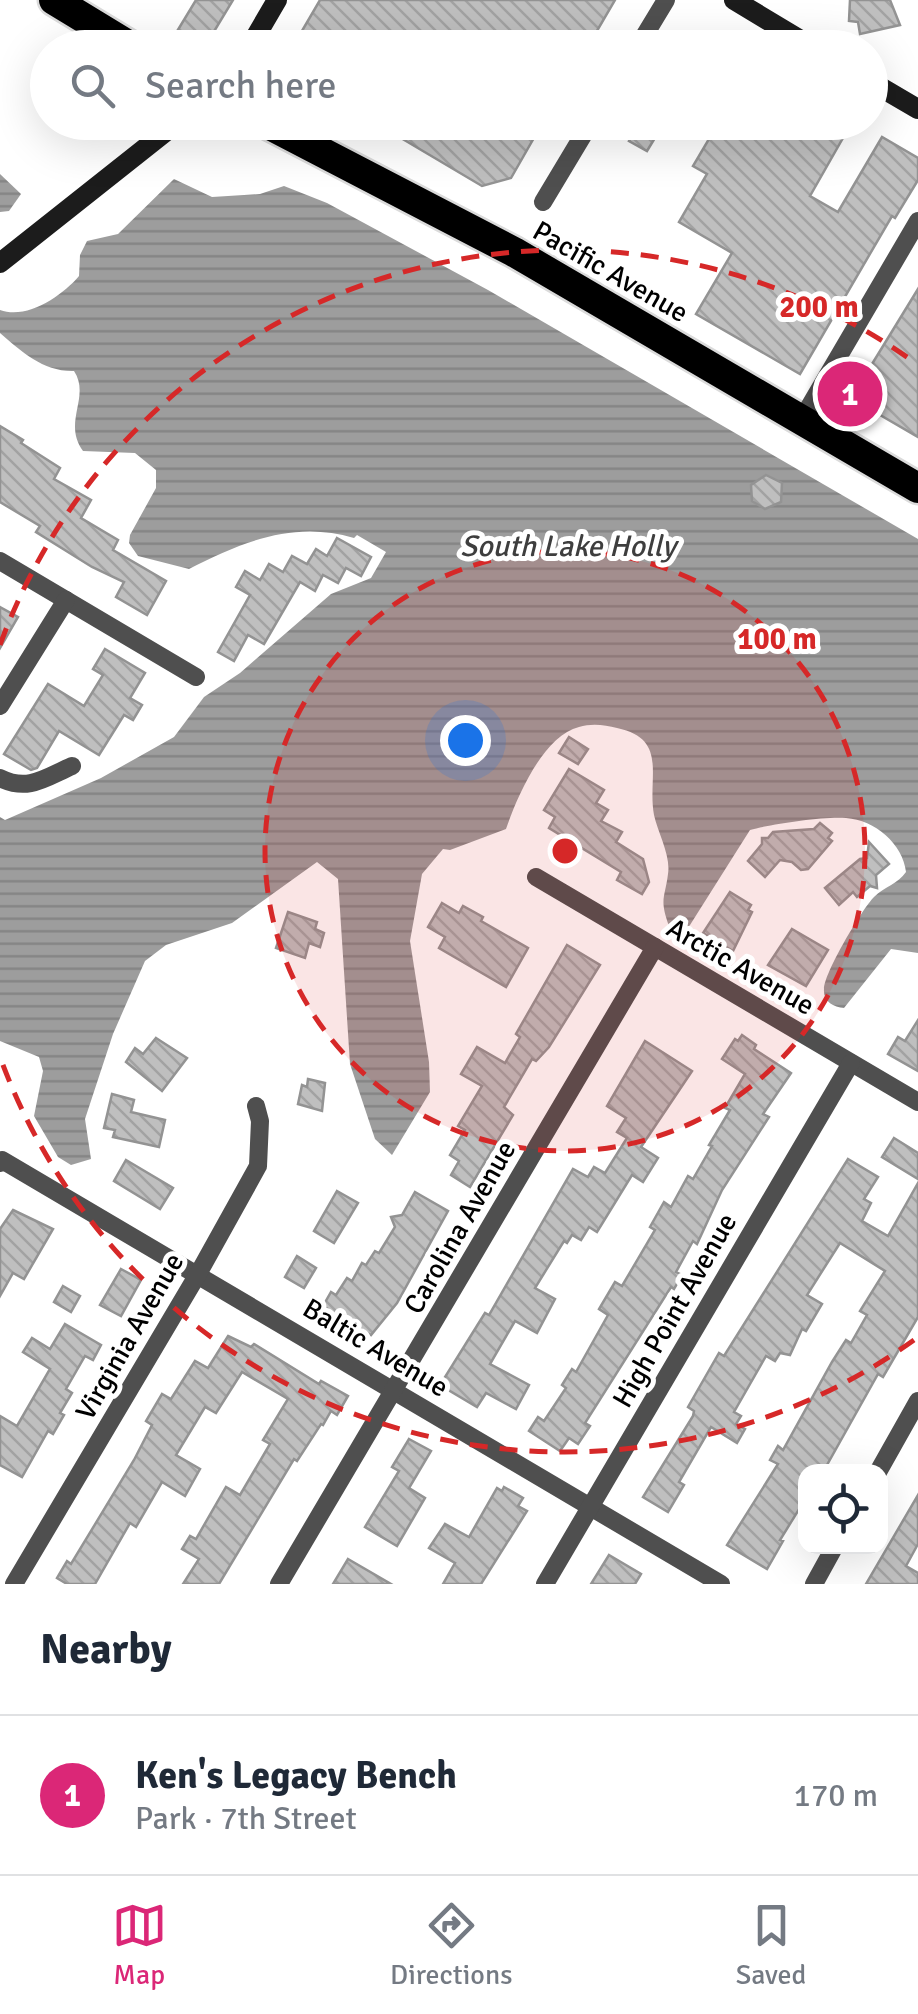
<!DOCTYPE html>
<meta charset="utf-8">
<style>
:root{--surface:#fff;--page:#f2f2f3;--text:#1f2937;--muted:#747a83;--line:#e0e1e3;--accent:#db2777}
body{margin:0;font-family:Signika,sans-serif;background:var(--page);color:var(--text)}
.controls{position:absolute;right:30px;bottom:30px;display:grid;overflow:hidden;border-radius:20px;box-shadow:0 10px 40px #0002}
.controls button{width:90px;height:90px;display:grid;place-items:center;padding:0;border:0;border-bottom:2px solid var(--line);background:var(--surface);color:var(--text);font:50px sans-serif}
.you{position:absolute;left:465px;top:740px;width:35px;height:35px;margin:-25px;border:8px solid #fff;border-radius:50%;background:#1a73e8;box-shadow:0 0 0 15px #1a73e833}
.badge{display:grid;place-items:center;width:65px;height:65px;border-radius:50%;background:var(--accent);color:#fff;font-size:32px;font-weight:700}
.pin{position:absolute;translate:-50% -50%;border:5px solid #fff;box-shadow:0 2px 10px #0006}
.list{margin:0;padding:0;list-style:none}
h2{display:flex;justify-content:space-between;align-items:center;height:130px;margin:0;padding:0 40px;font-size:42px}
h2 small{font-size:32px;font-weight:400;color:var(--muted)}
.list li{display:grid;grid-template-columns:65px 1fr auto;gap:30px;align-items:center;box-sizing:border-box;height:160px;padding:0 40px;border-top:2px solid var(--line)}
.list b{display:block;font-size:38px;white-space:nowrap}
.list p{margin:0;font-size:32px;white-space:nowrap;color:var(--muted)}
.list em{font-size:32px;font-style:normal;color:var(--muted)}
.icon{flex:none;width:55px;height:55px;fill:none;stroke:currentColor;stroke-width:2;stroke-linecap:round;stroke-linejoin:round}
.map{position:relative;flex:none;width:918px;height:1584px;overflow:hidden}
.search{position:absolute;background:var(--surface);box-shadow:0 10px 40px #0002;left:30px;right:30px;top:30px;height:110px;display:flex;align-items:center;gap:25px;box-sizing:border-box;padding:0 35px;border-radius:55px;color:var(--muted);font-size:38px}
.sheet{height:290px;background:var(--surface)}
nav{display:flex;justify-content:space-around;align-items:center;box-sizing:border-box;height:140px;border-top:2px solid var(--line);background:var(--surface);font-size:28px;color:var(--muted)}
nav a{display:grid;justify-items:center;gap:5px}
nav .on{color:var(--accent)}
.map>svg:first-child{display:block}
.water{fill:url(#water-rules)}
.building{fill:url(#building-back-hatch);stroke:#939393;stroke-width:2.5}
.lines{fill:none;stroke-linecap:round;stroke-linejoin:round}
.highway-casing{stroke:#dbdbdb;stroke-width:35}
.street{stroke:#4f4f4f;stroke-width:18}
.secondary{stroke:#1c1c1c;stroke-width:20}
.highway{stroke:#000;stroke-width:30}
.ring{fill:none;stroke:#d62828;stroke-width:5;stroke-dasharray:18 12}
.labels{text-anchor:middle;stroke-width:10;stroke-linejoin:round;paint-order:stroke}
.street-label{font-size:28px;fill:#000;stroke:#fff}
.water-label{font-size:30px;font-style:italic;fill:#3e3e3e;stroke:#fff}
.centre{fill:#d62828;stroke:#fff;stroke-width:5}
.ring-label{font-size:30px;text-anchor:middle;font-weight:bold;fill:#d62828;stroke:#fff;stroke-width:10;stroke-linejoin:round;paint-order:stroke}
</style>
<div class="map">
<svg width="918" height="1584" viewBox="0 0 918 1584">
<defs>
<pattern id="water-rules" width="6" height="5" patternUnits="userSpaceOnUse" patternTransform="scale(2.5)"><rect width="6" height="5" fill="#9d9d9d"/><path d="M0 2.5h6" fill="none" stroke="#858585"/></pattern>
<pattern id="building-back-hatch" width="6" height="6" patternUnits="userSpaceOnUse" patternTransform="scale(2.5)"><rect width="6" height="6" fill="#bfbfbf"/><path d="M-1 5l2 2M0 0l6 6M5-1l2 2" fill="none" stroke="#a2a2a2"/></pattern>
</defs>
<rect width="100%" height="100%" fill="#fff"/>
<g class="water">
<path d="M0,174L21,194L9,211L0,212Z"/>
<path d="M174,179L212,197L260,194L284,186L327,203L488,290L918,539V953L891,949L844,1008C833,1007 823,1001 824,989C824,973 862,909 874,897C884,887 898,884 906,872C903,844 875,820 846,818C825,816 771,824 750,830L690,925L685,931L669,926C659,899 665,898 668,874C671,856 658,833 654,815C647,777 669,739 617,728C605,725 592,723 579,727C543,736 517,797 506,829L450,850L443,849L422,874L410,941L429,1062L430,1092L392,1155L375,1139L350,1064L338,879L317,862L232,923L166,945L145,961L113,1034L85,1119L91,1159L71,1165L58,1157L34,1116L43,1071L39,1057L0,1041V817L5,820L101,778L174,737L204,697L240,673L331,594L371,578L386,552L357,535L354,538C294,520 242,542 189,569L138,556L129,543L130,535L156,488V470L135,453L83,451C62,422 91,397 74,371C44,372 22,352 0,333V310C27,320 62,296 79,276L80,255L87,241L118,234Z"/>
</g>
<g class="building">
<path d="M196,0H233L204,48L176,33Z"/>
<path d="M320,0H615L587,48H292Z"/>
<path d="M850,0H890L900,25L860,34L858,22L849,21Z"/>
<path d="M374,122H543L511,178L482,186Z"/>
<path d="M719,122H852L810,196L838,212L882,137L918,158V180L895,218L892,216L800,374L696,314L732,253L679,222L707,174L693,166Z"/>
<path d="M640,123L658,133L647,151L629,141Z"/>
<path d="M918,289V437L868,408L861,382Z"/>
<path d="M0,426L23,440L21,443L60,468L54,479L91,500L81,518L118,540L113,550L166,581L147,615L116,597L124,582L92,567L36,532L40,526L0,502Z"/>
<path d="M766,475L782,483L781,502L765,509L752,501L751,485Z"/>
<path d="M337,538L371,557L361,576L346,568L338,583L323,575L315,591L300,582L264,644L248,635L234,661L218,652L250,595L236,587L245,571L260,580L269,564L283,572L292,556L307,564L316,549L327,556Z"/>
<path d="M0,607L18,617L0,648Z"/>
<path d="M105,649L145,673L130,698L142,705L133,720L124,715L99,755L59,731L37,768L31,770L4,754L48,684L84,706L103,675L93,669Z"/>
<path d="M569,737L588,749L578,764L559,753Z"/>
<path d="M569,769L604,790L596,803L608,810L601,821L622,832L616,842L643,859L649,882L642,894L617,880L621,872L549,828L555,817L544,810Z"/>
<path d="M820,823L832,833L828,838L832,841L808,869L801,870L792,862L780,860L765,877L748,861L762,844V838H768L773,832L814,829Z"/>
<path d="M869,842L889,864L876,875L877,888L870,886L857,897L853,892L839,905L825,888L860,859L867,858Z"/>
<path d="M730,892L751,905L748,910L752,912L733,951L703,933Z"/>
<path d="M442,903L459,913L463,906L483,917L481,921L528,948L506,987L439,948L445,937L428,927Z"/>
<path d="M288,912L317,922L315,929L324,933L320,947L309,943L305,958L276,948Z"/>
<path d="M792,929L828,950L806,986L768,965Z"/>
<path d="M567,945L600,965L549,1047L536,1061L532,1059L504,1107L513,1115L470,1187L451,1175L459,1161L450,1155L465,1130L458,1126L482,1086L461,1074L477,1047L505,1063L520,1037L516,1034Z"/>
<path d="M918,1020V1071L888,1054L898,1037L905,1041Z"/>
<path d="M742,1035L756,1045L754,1049L791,1073L763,1114L769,1117L722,1190L697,1244L693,1241L676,1272L682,1275L674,1289L671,1287L585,1423L590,1426L578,1444L569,1438L560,1451L529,1431L538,1417L544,1421L566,1388L562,1385L572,1369L576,1372L608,1315L599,1309L615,1282L622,1286L655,1230L650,1227L664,1202L671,1207L688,1176L693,1179L712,1146L709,1145L730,1110L725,1108L745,1074L722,1059L735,1039L738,1041Z"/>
<path d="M156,1038L187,1058L162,1091L126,1062L135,1048L143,1054Z"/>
<path d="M645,1041L692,1071L641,1147L658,1158L643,1182L632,1175L597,1232L589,1227L581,1240L572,1235L567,1243L564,1241L535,1288L555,1299L537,1333L515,1321L490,1364L529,1385L516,1409L486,1393L477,1407L440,1385L485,1313L489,1315L573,1169L588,1177L594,1167L605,1173L627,1138L617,1132L626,1118L607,1106Z"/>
<path d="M308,1079L325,1083L322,1111L298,1104L302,1085L307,1087Z"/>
<path d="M112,1094L134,1100L131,1112L165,1120L159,1147L113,1137L115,1130L104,1128Z"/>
<path d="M894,1138L918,1153V1179L882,1157Z"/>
<path d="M848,1159L878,1177L864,1199L871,1203L862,1221L888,1236L918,1183V1317L883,1377L878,1374L823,1472H806V1498L780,1540L783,1541L767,1569L727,1545L778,1464L770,1460L778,1446L783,1450L832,1362L846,1340L851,1343L867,1315L860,1311L885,1271L840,1243L807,1295L822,1304L806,1331L802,1329L790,1355L780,1353L775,1361L766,1356L734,1412L741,1416L736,1424L745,1429L737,1443L711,1427L679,1482L684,1485L668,1512L643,1497L693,1416L694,1411L688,1407L719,1353L724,1356Z"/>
<path d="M126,1160L173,1188L160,1209L114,1181Z"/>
<path d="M337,1191L358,1203L334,1243L314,1231Z"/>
<path d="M415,1192L448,1211L397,1303L371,1335L323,1306L331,1292L336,1295L347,1278L352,1281L362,1263L366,1265L375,1251L379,1253L395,1227L391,1217L402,1215Z"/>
<path d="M13,1210L53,1229L24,1279L13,1273L0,1296V1229Z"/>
<path d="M297,1256L316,1268L304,1288L285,1277Z"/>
<path d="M121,1269L141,1280L121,1316L100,1305Z"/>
<path d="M63,1286L80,1296L71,1312L54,1302Z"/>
<path d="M65,1324L101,1345L93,1360L85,1356L66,1389L72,1393L60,1413L64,1415L53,1434L48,1431L22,1477L0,1465V1416L17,1426L50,1369L23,1352L32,1338L50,1349Z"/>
<path d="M228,1336L251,1347L254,1344L319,1384L321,1381L348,1396L337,1415L331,1411L323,1425L321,1424L297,1461L294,1459L219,1584H183L199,1559L182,1549L190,1536L196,1539L226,1487L240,1495L270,1444L263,1440L288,1399L242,1372L216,1413L205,1407L176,1455L200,1469L185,1496L162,1482L136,1527L130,1523L95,1584H67L57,1578L67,1561L71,1564L134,1460L152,1425L146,1421L162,1394L171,1399L195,1361L208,1368Z"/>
<path d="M409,1439L431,1451L409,1488L425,1498L397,1546L365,1527L399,1471L392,1467Z"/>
<path d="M504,1487L523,1498L518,1506L527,1511L510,1538L481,1584H443L455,1563L429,1548L445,1524L469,1537L497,1488L502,1491Z"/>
<path d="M918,1495V1544L906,1566L918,1573V1584H866Z"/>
<path d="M609,1555L641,1574L635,1584H591Z"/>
<path d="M348,1559L391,1584H333Z"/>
</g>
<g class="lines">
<g class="highway-casing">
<g id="highway">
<path d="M54,0L133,48"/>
<path d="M264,122L514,252L918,488"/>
</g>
</g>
<g class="street">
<path d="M637,48L666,0"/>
<path d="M543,202L591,122"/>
<path d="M802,419L918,221"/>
<path d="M0,561L196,677"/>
<path d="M0,706L66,600"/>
<path d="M0,778C28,792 45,778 72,766"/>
<path d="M536,877L918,1102"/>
<path d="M0,1163L2,1160L721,1584"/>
<path d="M878,1472L918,1401"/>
<path d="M14,1584L198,1274L258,1166L260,1121L256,1106"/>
<path d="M279,1584L655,947"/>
<path d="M545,1584L851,1063"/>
<path d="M814,1584L835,1546"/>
</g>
<g class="secondary">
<path d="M734,0L814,48"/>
<path d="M249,48L277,0"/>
<path d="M870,81L918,109"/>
<path d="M0,263L178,122"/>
</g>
<use href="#highway" class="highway"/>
</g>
<circle cx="565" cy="851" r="300" fill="#d62828" fill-opacity=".12"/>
<g class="ring">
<circle cx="565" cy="851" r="300"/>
<path d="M914 1340A601 601 0 0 1 0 1057M0 645A601 601 0 0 1 914 362"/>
</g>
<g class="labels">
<g class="street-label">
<text transform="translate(611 271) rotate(30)" y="10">Pacific Avenue</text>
<text transform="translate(741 966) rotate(30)" y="10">Arctic Avenue</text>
<text transform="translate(459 1227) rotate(-60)" y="10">Carolina Avenue</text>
<text transform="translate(674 1310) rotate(-60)" y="10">High Point Avenue</text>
<text transform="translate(129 1336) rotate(-60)" y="10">Virginia Avenue</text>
<text transform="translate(376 1347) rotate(31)" y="10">Baltic Avenue</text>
</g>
<g class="water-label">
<text x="568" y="556">South Lake Holly</text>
</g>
</g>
<circle cx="565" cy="851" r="15" class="centre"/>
<g class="ring-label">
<text x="819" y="317">200 m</text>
<text x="777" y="649">100 m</text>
</g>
</svg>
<div class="controls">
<button><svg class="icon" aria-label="locate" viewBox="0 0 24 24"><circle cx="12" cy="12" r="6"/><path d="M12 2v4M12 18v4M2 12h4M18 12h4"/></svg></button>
</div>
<div class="you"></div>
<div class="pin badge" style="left:850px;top:394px">1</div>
<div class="search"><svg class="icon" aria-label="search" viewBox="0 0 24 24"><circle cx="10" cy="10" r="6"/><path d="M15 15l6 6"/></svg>Search here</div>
</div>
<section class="sheet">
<h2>Nearby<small></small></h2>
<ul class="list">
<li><span class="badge">1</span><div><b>Ken's Legacy Bench</b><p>Park · 7th Street</p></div><em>170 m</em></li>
</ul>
</section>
<nav>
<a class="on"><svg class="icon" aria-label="map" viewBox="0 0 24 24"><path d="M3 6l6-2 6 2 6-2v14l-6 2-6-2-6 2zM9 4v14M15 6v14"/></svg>Map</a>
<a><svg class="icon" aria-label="directions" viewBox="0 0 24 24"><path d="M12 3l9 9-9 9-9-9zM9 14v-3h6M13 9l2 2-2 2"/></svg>Directions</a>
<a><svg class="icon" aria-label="saved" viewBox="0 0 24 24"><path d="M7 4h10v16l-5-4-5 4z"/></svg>Saved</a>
</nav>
